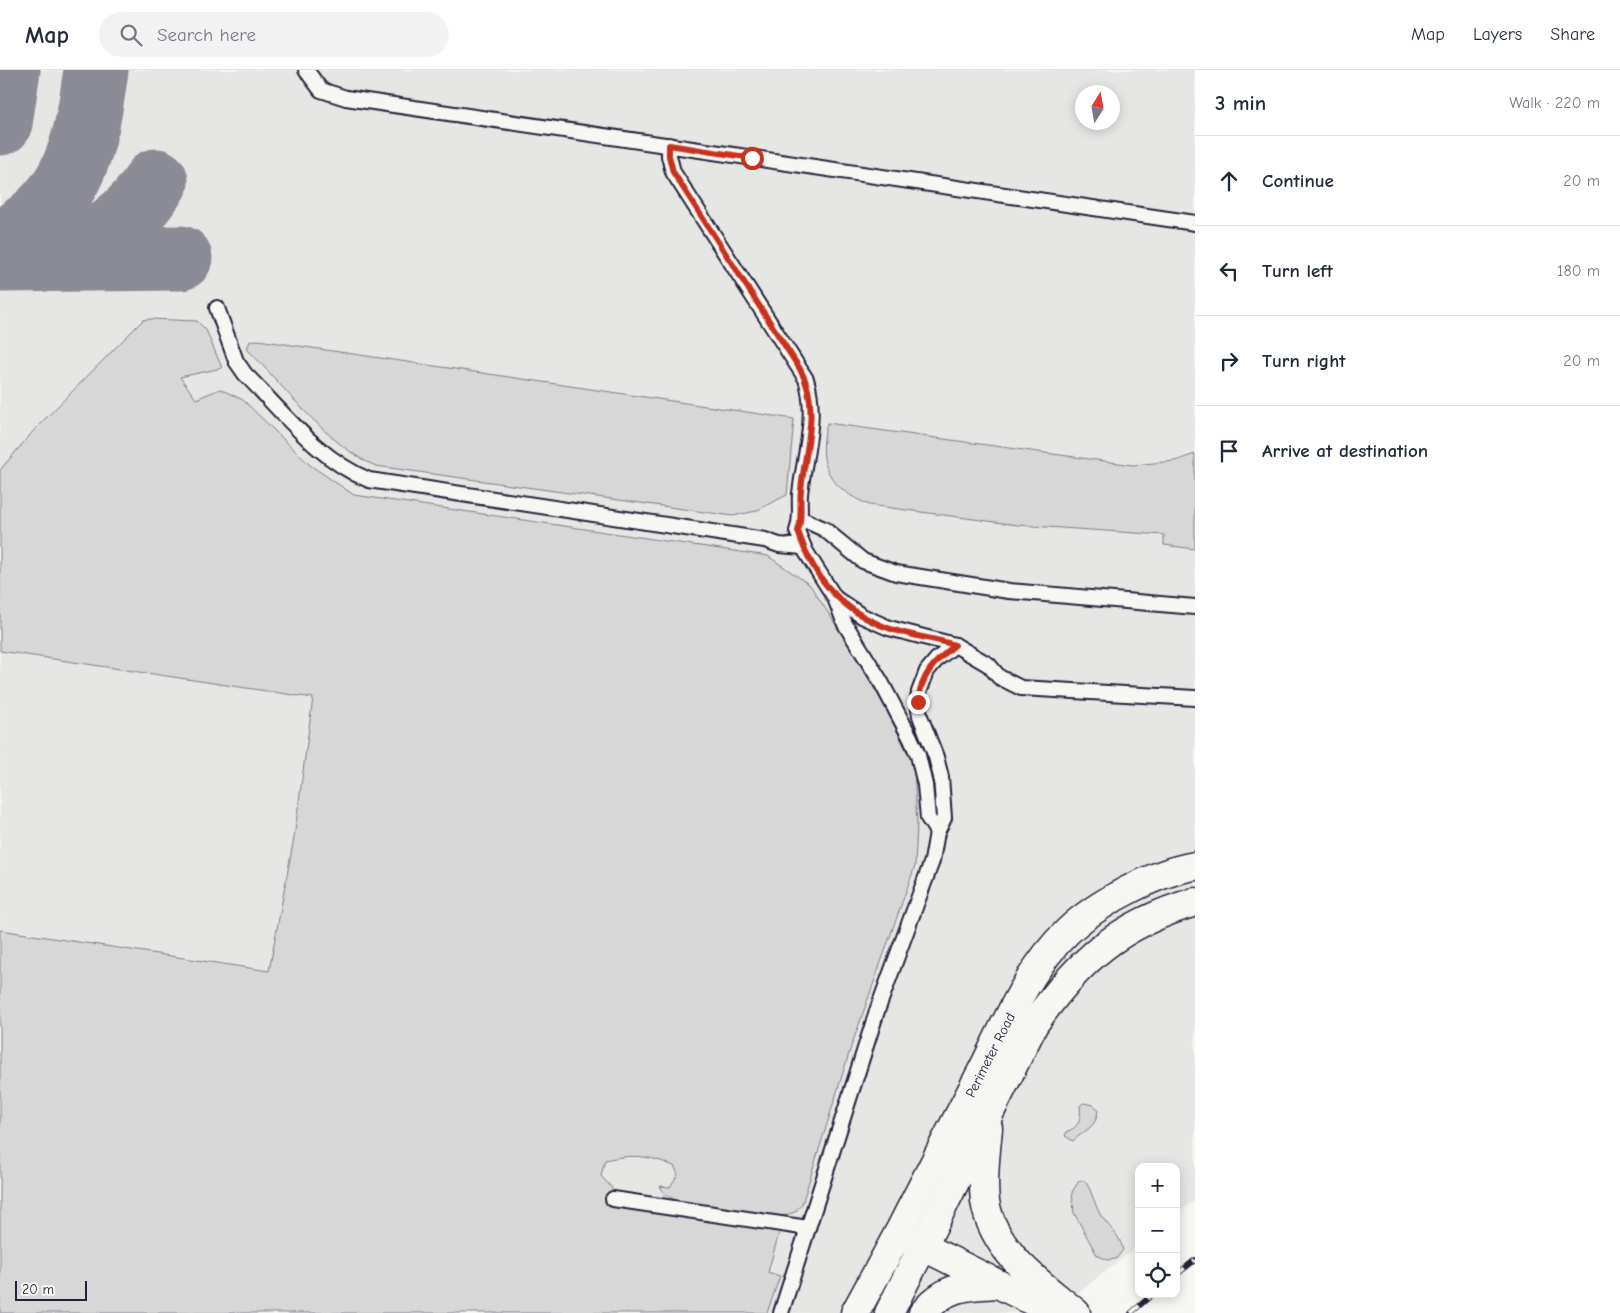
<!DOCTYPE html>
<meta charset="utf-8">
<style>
:root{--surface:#fff;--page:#f2f2f3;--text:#1f2937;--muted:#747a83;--line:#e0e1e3}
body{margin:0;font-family:"Comic Neue",sans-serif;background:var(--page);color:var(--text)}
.controls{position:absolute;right:15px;bottom:15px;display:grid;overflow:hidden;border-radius:10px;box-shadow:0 2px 12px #0003}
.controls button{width:45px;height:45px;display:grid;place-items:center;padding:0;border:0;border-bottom:1px solid var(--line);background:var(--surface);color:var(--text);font:25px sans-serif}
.compass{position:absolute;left:1075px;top:15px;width:45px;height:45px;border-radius:50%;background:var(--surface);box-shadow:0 2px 12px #0003;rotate:11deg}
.scale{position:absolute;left:15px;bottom:12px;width:72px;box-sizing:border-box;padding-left:5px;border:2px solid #22223b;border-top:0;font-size:14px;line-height:18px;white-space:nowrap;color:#22223b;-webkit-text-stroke:4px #f6f6f2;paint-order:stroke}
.stop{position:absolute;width:15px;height:15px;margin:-11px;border:4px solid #c8321e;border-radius:50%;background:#fff}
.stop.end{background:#c8321e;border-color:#fff;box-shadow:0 1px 5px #0008}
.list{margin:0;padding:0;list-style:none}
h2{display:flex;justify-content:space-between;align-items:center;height:65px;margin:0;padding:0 20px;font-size:21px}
h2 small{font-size:16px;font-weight:400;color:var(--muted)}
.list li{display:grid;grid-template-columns:32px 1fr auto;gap:15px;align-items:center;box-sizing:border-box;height:90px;padding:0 20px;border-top:1px solid var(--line)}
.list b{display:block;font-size:19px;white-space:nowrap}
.list em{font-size:16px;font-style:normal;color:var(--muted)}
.icon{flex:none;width:28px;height:28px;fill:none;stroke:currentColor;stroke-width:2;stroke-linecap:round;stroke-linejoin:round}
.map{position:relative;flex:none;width:1195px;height:1243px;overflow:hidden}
header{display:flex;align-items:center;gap:30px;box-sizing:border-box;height:70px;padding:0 25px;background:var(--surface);border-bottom:1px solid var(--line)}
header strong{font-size:24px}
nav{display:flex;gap:28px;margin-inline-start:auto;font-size:18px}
.search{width:350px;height:45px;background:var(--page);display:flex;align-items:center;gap:12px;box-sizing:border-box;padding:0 18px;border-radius:28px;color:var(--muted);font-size:19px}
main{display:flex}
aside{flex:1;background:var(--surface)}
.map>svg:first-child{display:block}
.built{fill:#e6e6e4;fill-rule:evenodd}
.green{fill:#d7d7d7;stroke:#7c7c89}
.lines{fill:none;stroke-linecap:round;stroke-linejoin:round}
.taxiway{stroke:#8c8c96;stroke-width:65}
.lane-casing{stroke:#22223b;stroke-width:18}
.street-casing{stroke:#22223b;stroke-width:31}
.secondary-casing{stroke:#22223b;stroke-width:31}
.lane{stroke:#f6f6f2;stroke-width:14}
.street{stroke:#f6f6f2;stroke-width:28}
.secondary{stroke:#f6f6f2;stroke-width:28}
.rail-casing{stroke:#22223b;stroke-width:5.5}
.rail{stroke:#f6f6f2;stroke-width:4;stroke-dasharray:11;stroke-linecap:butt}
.route{stroke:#c8321e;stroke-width:6}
.labels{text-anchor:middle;stroke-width:4;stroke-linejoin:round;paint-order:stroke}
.street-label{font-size:14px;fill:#22223b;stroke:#f6f6f2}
</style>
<header>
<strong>Map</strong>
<div class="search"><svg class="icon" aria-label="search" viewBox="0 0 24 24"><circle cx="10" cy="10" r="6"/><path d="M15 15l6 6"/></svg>Search here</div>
<nav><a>Map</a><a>Layers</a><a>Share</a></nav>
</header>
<main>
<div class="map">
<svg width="1195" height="1243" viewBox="0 0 1195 1243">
<rect width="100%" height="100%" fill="#f6f6f2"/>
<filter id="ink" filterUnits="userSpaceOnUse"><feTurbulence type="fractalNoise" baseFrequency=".02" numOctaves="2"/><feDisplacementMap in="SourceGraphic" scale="10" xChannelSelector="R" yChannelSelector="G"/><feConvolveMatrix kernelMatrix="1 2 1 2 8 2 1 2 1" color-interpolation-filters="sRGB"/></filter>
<g filter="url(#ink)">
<path class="built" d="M0,0H1195V1130L1176,1145V1097H1139V1175L1053,1243H0ZM1082,22H1112V52H1082Z"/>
<g class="green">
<path d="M150,249L197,251L206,260L222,298L180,307L196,329L220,319L243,330L310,395L354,425L768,486L810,515L838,558L883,633L914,696L917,755L915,796L851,977L802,1134L795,1142L780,1147L680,1132L665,1125L660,1116L670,1117L678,1104L674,1096C647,1085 633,1084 605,1090L601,1106L612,1118L611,1134L780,1160L768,1202L780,1206L767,1243H0V860L269,901L294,768L313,628L0,581V400L36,358L143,250Z"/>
<path d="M258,270L794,349L787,425L756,441L733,446L376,396C330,378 283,315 247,279L250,271Z"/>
<path d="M827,353L1133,395L1175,391L1195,384V479L1164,475V465L1018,455L869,435C830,418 816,396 827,353Z"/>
<path d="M1083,1033L1094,1035L1098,1040C1097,1058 1084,1060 1073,1071L1065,1066L1067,1061C1080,1058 1081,1047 1080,1036Z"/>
<path d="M1079,1111H1085C1092,1121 1094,1133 1100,1144C1108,1157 1120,1164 1123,1180L1116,1189L1107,1190L1097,1185L1074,1143L1072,1122Z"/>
</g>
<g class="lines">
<g class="taxiway">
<path d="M0,53L8,0"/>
<path d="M0,173C76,132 85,78 96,0"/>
<path d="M56,186C98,173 133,149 156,111"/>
<path d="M0,190L180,188"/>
</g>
<g class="lane-casing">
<g id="lane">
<path d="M306,0L321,20L346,28L1195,153"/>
<path d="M669,75V86L673,102L806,309C818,347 804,386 800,424C799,438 802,448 797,461L806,482L835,528L845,554L881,612L910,667L918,685L925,715L928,748L937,762"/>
<path d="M217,238L236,291L245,304C283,342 319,390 369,410L765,470L779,475L803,477"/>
<path d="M802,449L824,459L863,491L896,503L1009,521L1195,537"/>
<path d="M835,528L862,546L889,558L955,575L989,595L999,607L1021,618L1195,628"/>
<path d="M613,1129L808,1158"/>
<path d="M781,1243L877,941L932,791L937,762L944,748L941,707L936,687L920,646L918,632L919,622L927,601L937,589L955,575"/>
</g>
</g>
<g class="street-casing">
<g id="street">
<path d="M988,1058C986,1082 982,1107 985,1131C993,1182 1040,1213 1076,1243"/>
<path d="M898,1164C926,1109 954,1054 983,999C1007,951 1029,898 1068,861C1097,833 1156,802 1195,796"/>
<path d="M923,1176L1034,954C1079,890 1119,854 1195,832"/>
</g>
</g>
<g class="secondary-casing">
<g id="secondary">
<path d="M855,1243L898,1164L1056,1243"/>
<path d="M889,1243L923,1176"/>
<path d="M923,1243C946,1216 963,1216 997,1214"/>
</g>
</g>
<use href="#lane" class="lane"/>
<use href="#street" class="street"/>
<use href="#secondary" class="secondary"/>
<g class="rail-casing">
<g id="rail">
<path d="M1176,1205L1195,1190"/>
<path d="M1131,1243L1153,1224"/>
</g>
</g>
<use href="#rail" class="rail"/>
</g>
</g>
<g class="lines" filter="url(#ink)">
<path class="route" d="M752,88L669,75V86L673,102L800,299C821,337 805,379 801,420C799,435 803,447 798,461C813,508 841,541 888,558C910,566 933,568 955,575C935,591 921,605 918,632"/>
</g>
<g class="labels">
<g class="street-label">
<text transform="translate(990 985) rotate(-63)" y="5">Perimeter Road</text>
</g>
</g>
</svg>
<div class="controls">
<button>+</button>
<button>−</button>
<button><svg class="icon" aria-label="locate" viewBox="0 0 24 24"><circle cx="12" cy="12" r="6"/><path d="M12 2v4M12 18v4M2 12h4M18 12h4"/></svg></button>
</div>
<svg class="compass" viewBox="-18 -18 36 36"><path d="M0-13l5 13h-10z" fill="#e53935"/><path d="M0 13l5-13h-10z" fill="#747a83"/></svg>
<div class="scale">20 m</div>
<div class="stop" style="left:752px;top:88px"></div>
<div class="stop end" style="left:918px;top:632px"></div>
</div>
<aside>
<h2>3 min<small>Walk · 220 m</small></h2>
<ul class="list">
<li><svg class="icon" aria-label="ahead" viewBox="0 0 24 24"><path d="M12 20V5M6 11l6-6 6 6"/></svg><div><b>Continue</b></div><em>20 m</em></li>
<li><svg class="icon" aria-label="left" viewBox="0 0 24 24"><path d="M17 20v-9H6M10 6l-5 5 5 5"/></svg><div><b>Turn left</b></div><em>180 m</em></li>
<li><svg class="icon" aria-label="right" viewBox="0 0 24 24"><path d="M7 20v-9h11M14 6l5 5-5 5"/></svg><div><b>Turn right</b></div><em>20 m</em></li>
<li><svg class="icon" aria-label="arrive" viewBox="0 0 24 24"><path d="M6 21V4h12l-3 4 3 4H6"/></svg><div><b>Arrive at destination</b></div></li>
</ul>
</aside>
</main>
